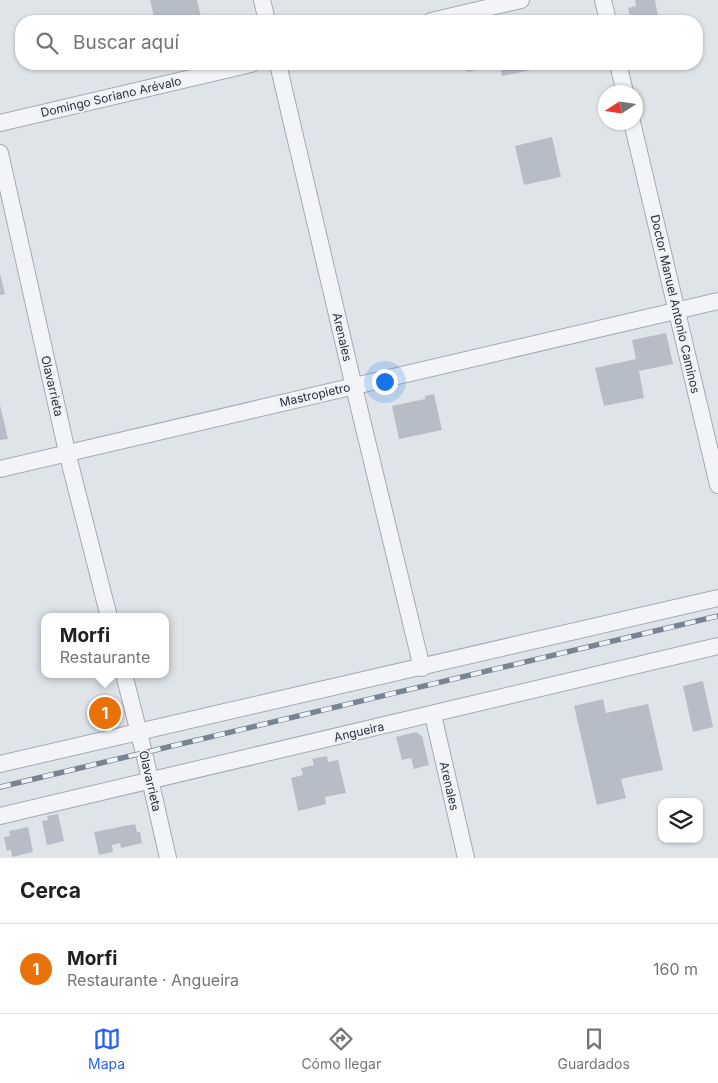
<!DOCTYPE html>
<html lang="es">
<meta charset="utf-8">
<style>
:root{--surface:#fff;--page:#f2f2f2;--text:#202124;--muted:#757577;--line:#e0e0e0;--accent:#2563eb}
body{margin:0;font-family:Inter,sans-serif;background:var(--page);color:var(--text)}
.controls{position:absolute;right:15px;bottom:15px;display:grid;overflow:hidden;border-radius:10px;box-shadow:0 1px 4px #0004}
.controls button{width:45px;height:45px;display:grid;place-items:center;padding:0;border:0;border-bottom:1px solid var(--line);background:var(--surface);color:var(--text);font:25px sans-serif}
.compass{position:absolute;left:598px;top:85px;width:45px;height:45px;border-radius:50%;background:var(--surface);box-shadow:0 1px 4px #0004;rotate:258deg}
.you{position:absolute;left:384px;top:381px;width:18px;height:18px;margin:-12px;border:4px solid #fff;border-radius:50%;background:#1a73e8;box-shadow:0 0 0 8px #1a73e833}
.badge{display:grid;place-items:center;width:32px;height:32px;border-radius:50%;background:var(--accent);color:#fff;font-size:16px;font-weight:700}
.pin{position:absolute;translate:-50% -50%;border:2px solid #fff;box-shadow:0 1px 5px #0006}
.popup{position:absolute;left:41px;top:613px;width:128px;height:65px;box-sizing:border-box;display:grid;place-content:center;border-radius:10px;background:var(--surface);filter:drop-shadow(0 1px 4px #0005);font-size:16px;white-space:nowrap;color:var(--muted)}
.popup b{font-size:19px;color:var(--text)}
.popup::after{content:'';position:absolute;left:50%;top:100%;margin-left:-10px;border:10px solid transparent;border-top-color:var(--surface)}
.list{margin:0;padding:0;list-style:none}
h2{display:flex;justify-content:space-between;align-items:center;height:65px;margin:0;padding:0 20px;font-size:21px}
h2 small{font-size:16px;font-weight:400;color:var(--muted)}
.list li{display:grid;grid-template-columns:32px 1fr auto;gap:15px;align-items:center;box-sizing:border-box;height:90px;padding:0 20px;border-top:1px solid var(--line)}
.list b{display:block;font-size:19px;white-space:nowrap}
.list p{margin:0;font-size:16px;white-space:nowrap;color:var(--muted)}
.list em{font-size:16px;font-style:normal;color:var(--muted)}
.icon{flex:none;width:28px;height:28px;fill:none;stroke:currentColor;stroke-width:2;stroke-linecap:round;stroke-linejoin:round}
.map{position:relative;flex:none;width:718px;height:858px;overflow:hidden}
.search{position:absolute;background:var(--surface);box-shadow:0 1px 4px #0004;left:15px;right:15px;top:15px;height:55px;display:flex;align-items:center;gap:12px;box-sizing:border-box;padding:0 18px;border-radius:20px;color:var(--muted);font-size:19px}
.sheet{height:155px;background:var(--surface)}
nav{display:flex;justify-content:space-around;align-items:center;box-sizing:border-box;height:70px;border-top:1px solid var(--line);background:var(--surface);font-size:14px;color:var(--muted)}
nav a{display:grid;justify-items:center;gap:2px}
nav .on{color:var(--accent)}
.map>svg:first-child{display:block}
.building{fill:#b7bdc6}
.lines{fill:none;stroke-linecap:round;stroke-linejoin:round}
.street-casing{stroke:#a4abb3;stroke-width:18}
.street{stroke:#f2f4f7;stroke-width:16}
.rail-casing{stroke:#798492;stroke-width:5.5}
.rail{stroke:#eff2f6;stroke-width:4;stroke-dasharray:11;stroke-linecap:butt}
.labels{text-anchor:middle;stroke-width:4;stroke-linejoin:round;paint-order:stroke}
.street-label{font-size:12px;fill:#283240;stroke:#eff2f6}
</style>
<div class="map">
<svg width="718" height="858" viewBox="0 0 718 858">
<rect width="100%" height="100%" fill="#dfe4e9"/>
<g class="building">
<path d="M150,0H197L202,21H155Z"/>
<path d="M635,0H655L659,21H631L628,8L636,6Z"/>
<path d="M465,64H491L492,67L467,72Z"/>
<path d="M500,64H545L546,67L502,76Z"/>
<path d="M552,137L561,177L524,185L515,146Z"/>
<path d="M0,274L5,294L0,295Z"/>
<path d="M666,333L673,364L639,371L644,398L604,406L595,368L636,359L632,340Z"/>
<path d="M434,394L442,430L399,439L392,406L425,399V396Z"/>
<path d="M0,405L8,439L0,440Z"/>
<path d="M703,681L713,727L693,732L683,686Z"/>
<path d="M603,699L606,713L648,704L663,770L621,779L626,798L597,805L574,706Z"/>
<path d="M416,732L422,736L429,765L414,769L411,758L402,760L396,737Z"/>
<path d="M327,756L328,762L338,760L346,793L325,797L326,804L298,811L291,778L303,775L301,768L314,765L312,759Z"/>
<path d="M58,814L64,841L47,845L42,821L48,820L47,816Z"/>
<path d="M135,824L137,832H140L142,843L121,848L120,843L112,845L113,852L99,855L94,832Z"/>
<path d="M28,827L33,852L12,857L11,850L7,851L4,837L10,836L9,831Z"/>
</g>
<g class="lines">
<g class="street-casing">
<g id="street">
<path d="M262,0L267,21"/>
<path d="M603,0L608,21"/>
<path d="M431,21L521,0"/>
<path d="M278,64L354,387L422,668"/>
<path d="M618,64L625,92"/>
<path d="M632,122L718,485"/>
<path d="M0,123L251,64"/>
<path d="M0,153L67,452L109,617"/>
<path d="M0,469L718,301"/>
<path d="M124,674L144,753L168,858"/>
<path d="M433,715L466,858"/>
<path d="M0,764L718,598"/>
<path d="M0,816L718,646"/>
</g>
</g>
<use href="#street" class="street"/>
<g class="rail-casing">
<path id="rail" d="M0,787L718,616"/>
</g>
<use href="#rail" class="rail"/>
</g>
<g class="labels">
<g class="street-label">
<text transform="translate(111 97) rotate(-13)" y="4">Domingo Soriano Arévalo</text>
<text transform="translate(675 304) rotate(77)" y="4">Doctor Manuel Antonio Caminos</text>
<text transform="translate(342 337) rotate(77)" y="4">Arenales</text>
<text transform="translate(52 386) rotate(77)" y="4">Olavarrieta</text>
<text transform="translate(315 395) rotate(-13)" y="4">Mastropietro</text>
<text transform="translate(359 732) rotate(-13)" y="4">Angueira</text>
<text transform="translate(150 781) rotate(77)" y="4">Olavarrieta</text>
<text transform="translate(449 786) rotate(77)" y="4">Arenales</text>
</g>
</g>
</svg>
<div class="controls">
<button><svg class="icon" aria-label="layers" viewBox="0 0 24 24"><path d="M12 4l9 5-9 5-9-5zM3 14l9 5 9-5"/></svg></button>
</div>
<svg class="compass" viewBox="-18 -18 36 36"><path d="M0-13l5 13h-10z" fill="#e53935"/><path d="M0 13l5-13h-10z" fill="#757577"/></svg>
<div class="you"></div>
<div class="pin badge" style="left:105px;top:713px;background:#e8710a">1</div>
<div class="popup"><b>Morfi</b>Restaurante</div>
<div class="search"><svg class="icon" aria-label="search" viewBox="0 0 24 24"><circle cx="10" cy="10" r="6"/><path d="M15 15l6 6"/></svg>Buscar aquí</div>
</div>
<section class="sheet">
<h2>Cerca<small></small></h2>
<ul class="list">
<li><span class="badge" style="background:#e8710a">1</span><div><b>Morfi</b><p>Restaurante · Angueira</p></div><em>160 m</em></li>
</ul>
</section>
<nav>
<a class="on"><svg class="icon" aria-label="map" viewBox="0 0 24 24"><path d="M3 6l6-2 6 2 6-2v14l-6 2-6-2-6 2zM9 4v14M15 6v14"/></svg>Mapa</a>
<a><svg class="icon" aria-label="directions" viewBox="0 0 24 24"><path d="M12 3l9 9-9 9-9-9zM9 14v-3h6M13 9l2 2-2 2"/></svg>Cómo llegar</a>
<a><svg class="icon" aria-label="saved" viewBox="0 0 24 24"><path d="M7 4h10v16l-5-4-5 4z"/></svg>Guardados</a>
</nav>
